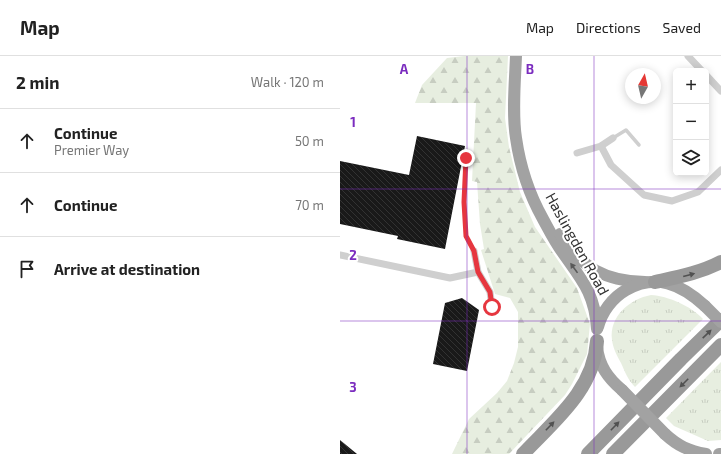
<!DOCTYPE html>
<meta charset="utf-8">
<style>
:root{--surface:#fff;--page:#f2f2f2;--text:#222;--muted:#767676;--line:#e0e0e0}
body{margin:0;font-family:"Exo 2",sans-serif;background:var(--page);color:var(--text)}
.controls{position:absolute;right:12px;top:12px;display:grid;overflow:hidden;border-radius:6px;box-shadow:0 2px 10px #0003}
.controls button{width:36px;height:36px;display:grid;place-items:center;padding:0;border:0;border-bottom:1px solid var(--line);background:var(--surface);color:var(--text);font:20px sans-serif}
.compass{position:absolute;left:285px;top:12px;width:36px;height:36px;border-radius:50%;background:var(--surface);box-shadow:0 2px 10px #0003;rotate:8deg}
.stop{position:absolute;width:12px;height:12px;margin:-9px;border:3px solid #e6363f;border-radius:50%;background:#fff}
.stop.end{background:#e6363f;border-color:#fff;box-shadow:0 1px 4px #0008}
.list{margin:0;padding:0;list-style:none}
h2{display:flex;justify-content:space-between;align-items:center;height:52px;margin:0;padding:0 16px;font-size:17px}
h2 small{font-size:13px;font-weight:400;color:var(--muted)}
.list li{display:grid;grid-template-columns:26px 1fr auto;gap:12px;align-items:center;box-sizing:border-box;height:64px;padding:0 16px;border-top:1px solid var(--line)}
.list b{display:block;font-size:15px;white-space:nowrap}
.list p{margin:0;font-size:13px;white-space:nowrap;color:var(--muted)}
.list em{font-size:13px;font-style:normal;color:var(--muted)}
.icon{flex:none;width:22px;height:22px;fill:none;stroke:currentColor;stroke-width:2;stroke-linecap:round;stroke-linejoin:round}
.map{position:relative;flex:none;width:381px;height:398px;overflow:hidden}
header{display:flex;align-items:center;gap:24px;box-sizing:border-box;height:56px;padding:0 20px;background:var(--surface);border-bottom:1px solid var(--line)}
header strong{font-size:19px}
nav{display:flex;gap:22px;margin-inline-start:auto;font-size:14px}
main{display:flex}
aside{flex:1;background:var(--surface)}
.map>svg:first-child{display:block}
.grass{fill:url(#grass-tufts)}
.forest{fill:url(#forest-firs)}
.building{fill:url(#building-back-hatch)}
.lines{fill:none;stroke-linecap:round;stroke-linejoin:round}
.service{stroke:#cfcfcf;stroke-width:3.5}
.minor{stroke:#cfcfcf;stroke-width:7}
.trunk{stroke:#a2a2a2;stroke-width:12}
.motorway{stroke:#999;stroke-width:14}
.trunk-bridge{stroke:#a2a2a2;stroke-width:12}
.oneway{fill:#595959}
.oneway2{fill:#515151}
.route{stroke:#e6363f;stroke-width:5}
.grid{fill:none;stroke:#7b2cbf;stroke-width:1;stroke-opacity:0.55}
.labels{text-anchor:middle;stroke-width:4;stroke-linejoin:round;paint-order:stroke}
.street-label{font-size:15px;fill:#323232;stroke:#fff}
.grid-label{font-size:13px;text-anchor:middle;font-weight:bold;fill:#7b2cbf;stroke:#fff;stroke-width:4;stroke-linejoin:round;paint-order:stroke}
</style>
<header>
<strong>Map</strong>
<nav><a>Map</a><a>Directions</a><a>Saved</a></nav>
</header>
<main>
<aside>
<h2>2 min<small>Walk · 120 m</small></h2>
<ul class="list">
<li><svg class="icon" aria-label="ahead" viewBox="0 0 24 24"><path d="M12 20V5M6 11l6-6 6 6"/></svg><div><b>Continue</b><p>Premier Way</p></div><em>50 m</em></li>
<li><svg class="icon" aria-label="ahead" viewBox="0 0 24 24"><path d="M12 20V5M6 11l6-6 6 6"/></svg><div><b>Continue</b></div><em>70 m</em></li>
<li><svg class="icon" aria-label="arrive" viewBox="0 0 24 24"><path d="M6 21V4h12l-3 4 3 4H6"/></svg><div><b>Arrive at destination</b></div></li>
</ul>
</aside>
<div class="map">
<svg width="381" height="398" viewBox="0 0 381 398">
<defs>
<pattern id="grass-tufts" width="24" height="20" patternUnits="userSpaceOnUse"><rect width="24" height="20" fill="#e7eee0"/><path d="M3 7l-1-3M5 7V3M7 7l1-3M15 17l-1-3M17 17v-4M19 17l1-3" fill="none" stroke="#c7cdc1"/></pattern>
<pattern id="forest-firs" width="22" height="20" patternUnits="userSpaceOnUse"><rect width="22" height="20" fill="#e7eee0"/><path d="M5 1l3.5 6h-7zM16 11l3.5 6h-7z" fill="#c7cdc1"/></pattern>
<pattern id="building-back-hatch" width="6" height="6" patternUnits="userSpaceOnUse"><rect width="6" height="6" fill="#191919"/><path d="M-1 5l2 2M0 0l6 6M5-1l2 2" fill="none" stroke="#323232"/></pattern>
</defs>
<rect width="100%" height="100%" fill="#fff"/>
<g class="grass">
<path d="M311,239C328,240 351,250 363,263L295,331C288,324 285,316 281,307C277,300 273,292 272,284C269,260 290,243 311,239Z"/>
<path d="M381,306V384L368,385L334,370L326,362Z"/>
</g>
<path class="forest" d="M124,0H168L165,62L169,91L180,136L195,171L237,232L250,268L247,298L232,328L225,339L169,398H112L129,363L157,337L167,325L174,307L178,291V256L170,242L155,238L141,194L144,193L140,168L137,126L132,125L136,47H75L82,29L107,2Z"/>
<g class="building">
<path d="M77,80L125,90L105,193L57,183L58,180L0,168V105L69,119Z"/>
<path d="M122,242L139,254L127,315L93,308L105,247Z"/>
<path d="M0,384L17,398H0Z"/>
</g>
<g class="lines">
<g class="service">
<path d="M273,82L286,74L299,89"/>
<path d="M126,102L124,146L126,173V180L134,195"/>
</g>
<g class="minor">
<path d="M348,0L362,15"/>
<path d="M366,19L381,35"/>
<path d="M261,90L271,109L304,139L332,145L358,136L381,114"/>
<path d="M237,97L261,90L273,82"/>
<path d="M134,195L138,216L150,236L152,251"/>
<path d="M0,199L110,222L138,216"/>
</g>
<g class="trunk">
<path d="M176,0C175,26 172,57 176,82C180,110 189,138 203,163C209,174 215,186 223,197C242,224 255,238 257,273"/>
<path d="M220,178C241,212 265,225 305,226"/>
<path d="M258,271C262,256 272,242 286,234C316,217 341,228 365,250"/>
<path d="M257,291C259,310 268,322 282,334"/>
<path d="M325,378C338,390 349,395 366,398"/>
<path d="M379,398H381"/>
</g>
<g class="motorway">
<path d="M315,226C338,221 360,217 381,206"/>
<path d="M183,398C214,365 254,334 257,285"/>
<path d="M248,398L341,303L381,264"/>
<path d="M273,398L381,289"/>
</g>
<g class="trunk-bridge">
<path d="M365,250L381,266"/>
<path d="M282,334L325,378"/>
</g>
</g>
<defs><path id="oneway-solid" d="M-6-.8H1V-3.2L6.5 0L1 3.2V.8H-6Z"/></defs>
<use class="oneway" href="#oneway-solid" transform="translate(234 212) rotate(-126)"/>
<g class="oneway2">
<use href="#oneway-solid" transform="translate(349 219) rotate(-15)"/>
<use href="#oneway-solid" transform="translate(367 278) rotate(-44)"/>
<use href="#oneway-solid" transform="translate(344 327) rotate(135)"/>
<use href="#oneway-solid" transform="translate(210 370) rotate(-46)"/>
<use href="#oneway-solid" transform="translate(275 370) rotate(-46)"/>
</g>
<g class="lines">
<path class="route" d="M126,102L124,146L126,180L134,195L138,216L150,236L152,251"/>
</g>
<path class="grid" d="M127,0V398M254,0V398M0,133H381M0,265H381"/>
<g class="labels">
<g class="street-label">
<text transform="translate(237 188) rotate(61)" y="5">Haslingden Road</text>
</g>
</g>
<g class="grid-label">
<text x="64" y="18">A</text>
<text x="190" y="18">B</text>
<text x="13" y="71">1</text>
<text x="13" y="204">2</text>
<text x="13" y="336">3</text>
</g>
</svg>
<div class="controls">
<button>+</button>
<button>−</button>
<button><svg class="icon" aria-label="layers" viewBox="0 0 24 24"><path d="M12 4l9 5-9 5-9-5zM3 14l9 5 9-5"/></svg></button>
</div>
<svg class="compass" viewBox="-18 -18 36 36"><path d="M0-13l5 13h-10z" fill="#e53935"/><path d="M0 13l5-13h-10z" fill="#767676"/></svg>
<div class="stop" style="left:152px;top:251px"></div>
<div class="stop end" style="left:126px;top:102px"></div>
</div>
</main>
